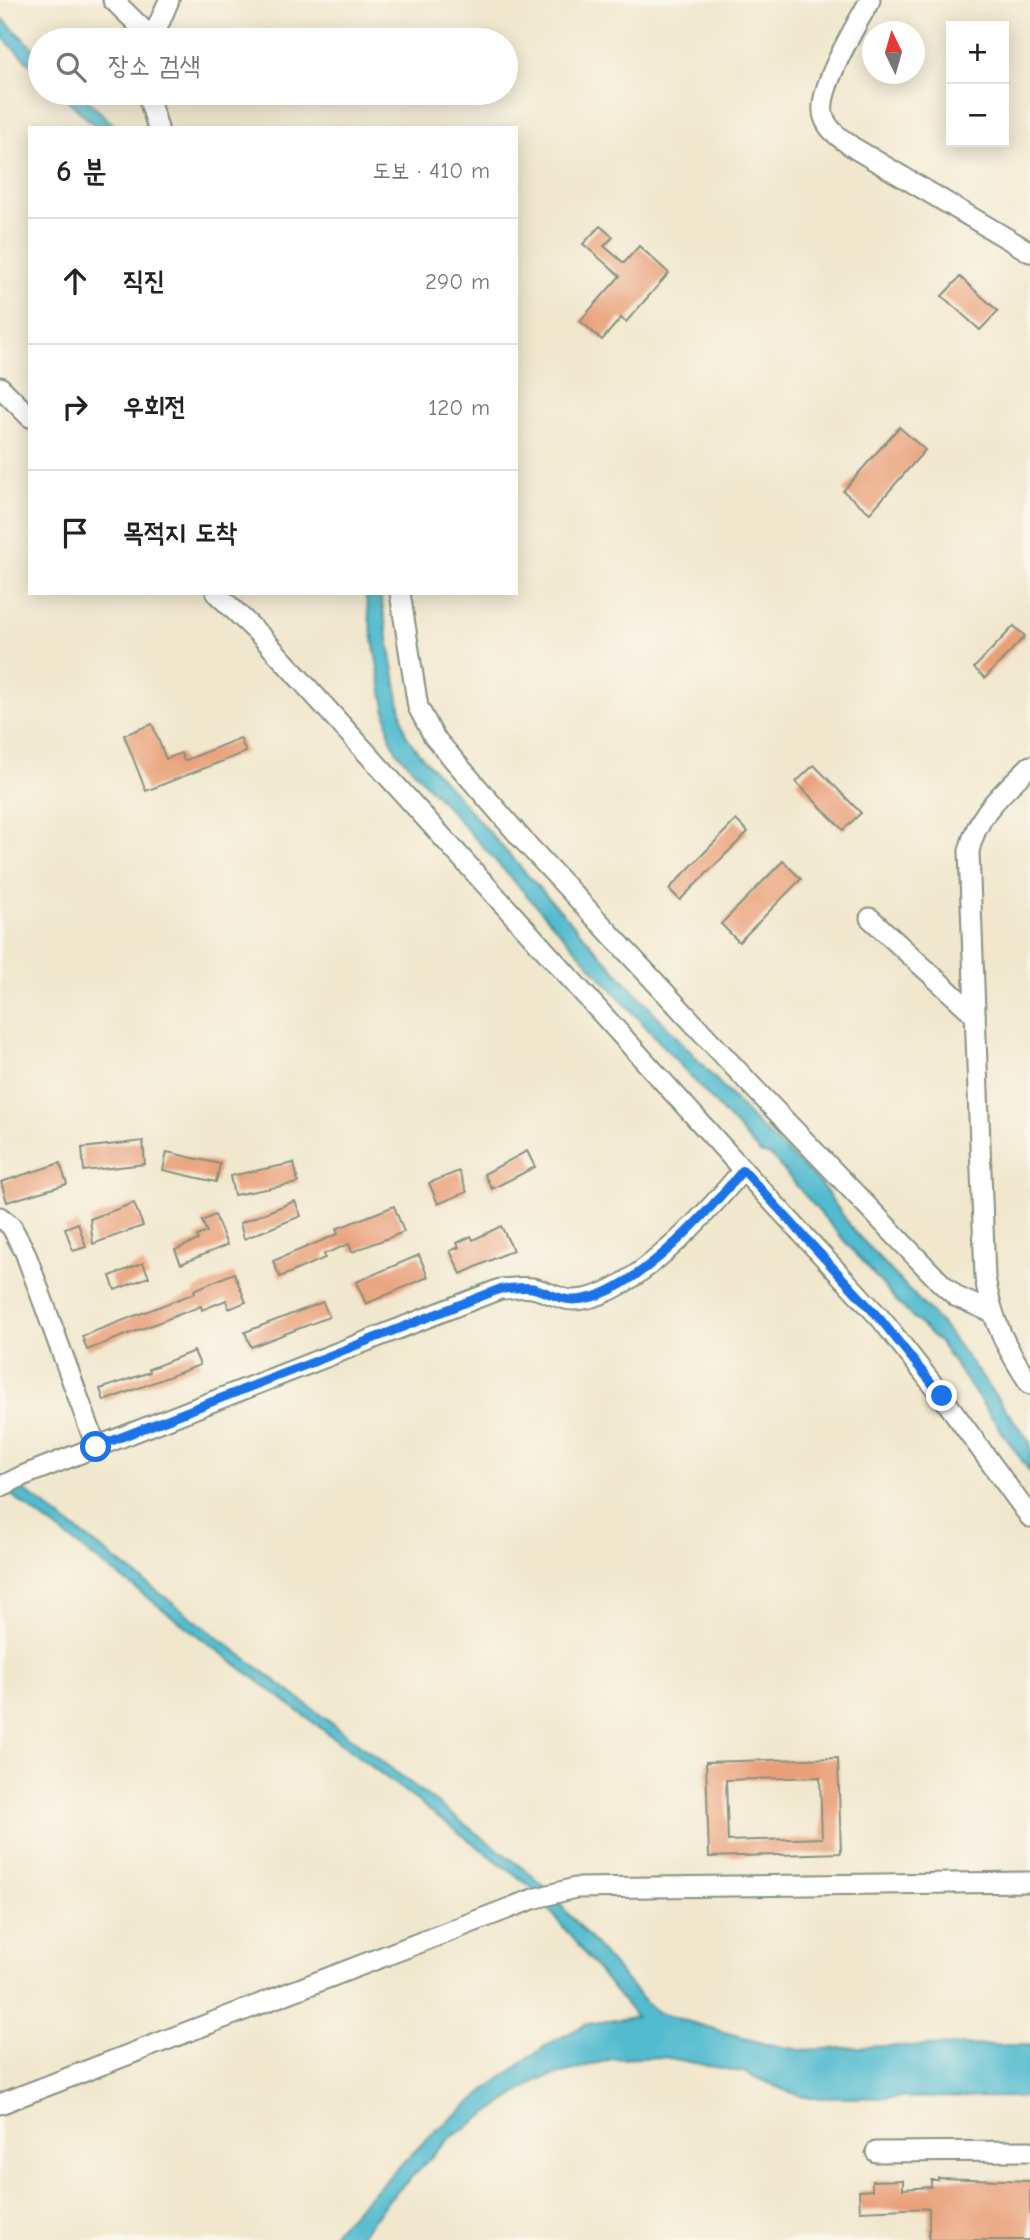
<!DOCTYPE html>
<html lang="ko">
<meta charset="utf-8">
<style>
:root{--surface:#fff;--page:#f6f6f6;--text:#222;--muted:#767676;--line:#e0e0e0}
body{margin:0;font-family:"Comic Neue","Poor Story",sans-serif;background:var(--page);color:var(--text)}
.controls{position:absolute;right:21px;top:21px;display:grid;overflow:hidden;border-radius:0px;box-shadow:0 4px 18px #0003}
.controls button{width:63px;height:63px;display:grid;place-items:center;padding:0;border:0;border-bottom:2px solid var(--line);background:var(--surface);color:var(--text);font:35px sans-serif}
.compass{position:absolute;left:862px;top:21px;width:63px;height:63px;border-radius:50%;background:var(--surface);box-shadow:0 4px 18px #0003;rotate:355deg}
.stop{position:absolute;width:21px;height:21px;margin:-16px;border:5px solid #1a73e8;border-radius:50%;background:#fff}
.stop.end{background:#1a73e8;border-color:#fff;box-shadow:0 2px 7px #0008}
.list{margin:0;padding:0;list-style:none}
h2{display:flex;justify-content:space-between;align-items:center;height:91px;margin:0;padding:0 28px;font-size:30px}
h2 small{font-size:23px;font-weight:400;color:var(--muted)}
.list li{display:grid;grid-template-columns:46px 1fr auto;gap:21px;align-items:center;box-sizing:border-box;height:126px;padding:0 28px;border-top:2px solid var(--line)}
.list b{display:block;font-size:26px;white-space:nowrap}
.list em{font-size:23px;font-style:normal;color:var(--muted)}
.icon{flex:none;width:38px;height:38px;fill:none;stroke:currentColor;stroke-width:2;stroke-linecap:round;stroke-linejoin:round}
.map{position:relative;flex:none;width:1030px;height:2240px;overflow:hidden}
.search{position:absolute;background:var(--surface);box-shadow:0 4px 18px #0003;left:28px;top:28px;width:490px;height:77px;display:flex;align-items:center;gap:18px;box-sizing:border-box;padding:0 24px;border-radius:38px;color:var(--muted);font-size:26px}
.panel{position:absolute;background:var(--surface);box-shadow:0 4px 18px #0003;left:28px;top:126px;width:490px;height:469px;border-radius:0px}
.map>svg:first-child{display:block}
.water{fill:#52bbcf;stroke:#387c82;stroke-width:2}
.building{fill:#e9a079;fill-rule:evenodd}
.lines{fill:none;stroke-linecap:round;stroke-linejoin:round}
.minor-casing{stroke:#889280;stroke-width:23}
.minor{stroke:#fff;stroke-width:19}
.route{stroke:#1a73e8;stroke-width:9}
</style>
<div class="map">
<svg width="1030" height="2240" viewBox="0 0 1030 2240">
<rect width="100%" height="100%" fill="#fbf7ec"/>
<filter id="ink" filterUnits="userSpaceOnUse"><feTurbulence type="fractalNoise" baseFrequency=".0143" numOctaves="2"/><feDisplacementMap in="SourceGraphic" scale="14" xChannelSelector="R" yChannelSelector="G"/><feConvolveMatrix kernelMatrix="1 2 1 2 8 2 1 2 1" color-interpolation-filters="sRGB"/></filter>
<filter id="wash" filterUnits="userSpaceOnUse"><feTurbulence type="fractalNoise" baseFrequency=".00686" numOctaves="4" result="noise"/><feDisplacementMap in="SourceGraphic" scale="28" xChannelSelector="R" yChannelSelector="G"/><feGaussianBlur stdDeviation="1.57" result="paint"/><feColorMatrix in="noise" values="0 0 0 0 0 0 0 0 0 0 0 0 0 0 0 0 0 1.4 0 .05"/><feComposite in="paint" operator="in"/></filter>
<g filter="url(#wash)">
<rect width="100%" height="100%" fill="#f1e7cd"/>
<g class="water">
<path d="M0,16L40,55V74L0,35Z"/>
<path d="M60,93H80L117,128H97Z"/>
<path d="M365,593H380L403,723L406,735L418,752L521,868L757,1124L820,1183L854,1231L945,1328L1030,1442V1472L940,1343L900,1305L771,1156L760,1153L397,752L390,737Z"/>
<path d="M16,1484L529,1873L543,1885L647,2004L659,2013L762,2043L800,2050L884,2046L1030,2045V2097L810,2098L786,2091L746,2073L664,2057L612,2059L538,2080L449,2139L386,2203L357,2240H330L335,2230L432,2134L496,2082L548,2044L587,2024L636,2017L530,1886L10,1494L6,1486Z"/>
</g>
<g id="blocks">
<g class="building">
<path d="M600,226L613,237L604,246L624,263L639,246L669,273L626,322L621,318L602,340L580,321L620,276L583,244Z"/>
<path d="M960,277L998,311L980,330L942,296Z"/>
<path d="M899,427L925,450L870,513L843,491Z"/>
<path d="M1014,626L1025,636L985,678L974,668Z"/>
<path d="M152,724L166,759L181,753L184,761L240,738L246,752L146,791L124,735Z"/>
<path d="M814,765L861,813L843,830L796,782Z"/>
<path d="M736,820L748,832L680,900L669,889Z"/>
<path d="M783,861L801,879L739,942L721,924Z"/>
<path d="M143,1141L145,1164L84,1171L82,1148Z"/>
<path d="M527,1151L535,1167L492,1189L484,1174Z"/>
<path d="M167,1152L220,1164L216,1182L163,1170Z"/>
<path d="M60,1163L67,1184L7,1202L1,1182Z"/>
<path d="M294,1163L298,1183L234,1195L230,1176Z"/>
<path d="M459,1171L467,1192L438,1204L429,1183Z"/>
<path d="M295,1201L301,1216L244,1239L240,1223Z"/>
<path d="M134,1203L143,1226L93,1244L90,1219Z"/>
<path d="M394,1206L404,1232L352,1252L349,1244L324,1254L325,1258L280,1277L273,1261L338,1234L336,1229Z"/>
<path d="M215,1215L227,1245L181,1264L175,1250L198,1240L197,1236L207,1232L202,1221Z"/>
<path d="M78,1223L86,1247L73,1251L65,1228Z"/>
<path d="M501,1226L513,1250L461,1274L450,1251L459,1247L457,1243L471,1236L473,1240Z"/>
<path d="M419,1255L428,1277L366,1304L356,1282Z"/>
<path d="M143,1263L149,1277L115,1290L110,1276Z"/>
<path d="M234,1273L246,1302L229,1309L226,1300L202,1310L201,1306L87,1350L82,1336L195,1293L194,1290Z"/>
<path d="M323,1302L329,1317L251,1347L245,1332Z"/>
<path d="M194,1351L200,1365L104,1401L100,1389L150,1372L149,1369Z"/>
<path d="M838,1758L841,1853L709,1857L706,1762ZM820,1777L822,1838L728,1841L726,1780Z"/>
<path d="M938,2178L1030,2181V2240H929V2208L860,2211L859,2191L872,2190V2181L903,2180V2189L931,2187V2180H938Z"/>
</g>
</g>
</g>
<g filter="url(#ink)">
<use href="#blocks" fill-opacity="0" stroke="#889280" stroke-width="2"/>
<g class="lines">
<g class="minor-casing">
<g id="minor">
<path d="M113,0L152,38"/>
<path d="M870,0C857,24 815,92 824,117C829,132 842,139 854,148L1030,252"/>
<path d="M152,40L169,0"/>
<path d="M147,93L158,128"/>
<path d="M0,387L30,417"/>
<path d="M216,593L263,638L743,1170L882,1320L942,1396L1030,1517"/>
<path d="M400,593L418,707L434,737L522,839L751,1085L941,1283L957,1297L991,1312"/>
<path d="M1030,766C1002,794 978,812 969,851L985,1278C993,1323 1005,1346 1030,1384"/>
<path d="M870,918L975,1015"/>
<path d="M0,1217L11,1226L25,1252L96,1446"/>
<path d="M0,1487L22,1476L500,1289C510,1289 522,1286 532,1288C546,1290 559,1300 573,1300C630,1300 708,1212 743,1170"/>
<path d="M0,2104L533,1899L575,1888L1030,1882"/>
<path d="M876,2152L1030,2151"/>
</g>
</g>
<use href="#minor" class="minor"/>
</g>
</g>
<g class="lines" filter="url(#ink)">
<path class="route" d="M96,1447L500,1289C510,1289 523,1286 532,1288C546,1291 559,1300 573,1300C630,1300 708,1212 743,1170L881,1320L942,1396"/>
</g>
</svg>
<div class="controls">
<button>+</button>
<button>−</button>
</div>
<svg class="compass" viewBox="-18 -18 36 36"><path d="M0-13l5 13h-10z" fill="#e53935"/><path d="M0 13l5-13h-10z" fill="#767676"/></svg>
<div class="stop" style="left:96px;top:1447px"></div>
<div class="stop end" style="left:942px;top:1396px"></div>
<div class="search"><svg class="icon" aria-label="search" viewBox="0 0 24 24"><circle cx="10" cy="10" r="6"/><path d="M15 15l6 6"/></svg>장소 검색</div>
<section class="panel">
<h2>6 분<small>도보 · 410 m</small></h2>
<ul class="list">
<li><svg class="icon" aria-label="ahead" viewBox="0 0 24 24"><path d="M12 20V5M6 11l6-6 6 6"/></svg><div><b>직진</b></div><em>290 m</em></li>
<li><svg class="icon" aria-label="right" viewBox="0 0 24 24"><path d="M7 20v-9h11M14 6l5 5-5 5"/></svg><div><b>우회전</b></div><em>120 m</em></li>
<li><svg class="icon" aria-label="arrive" viewBox="0 0 24 24"><path d="M6 21V4h12l-3 4 3 4H6"/></svg><div><b>목적지 도착</b></div></li>
</ul>
</section>
</div>
